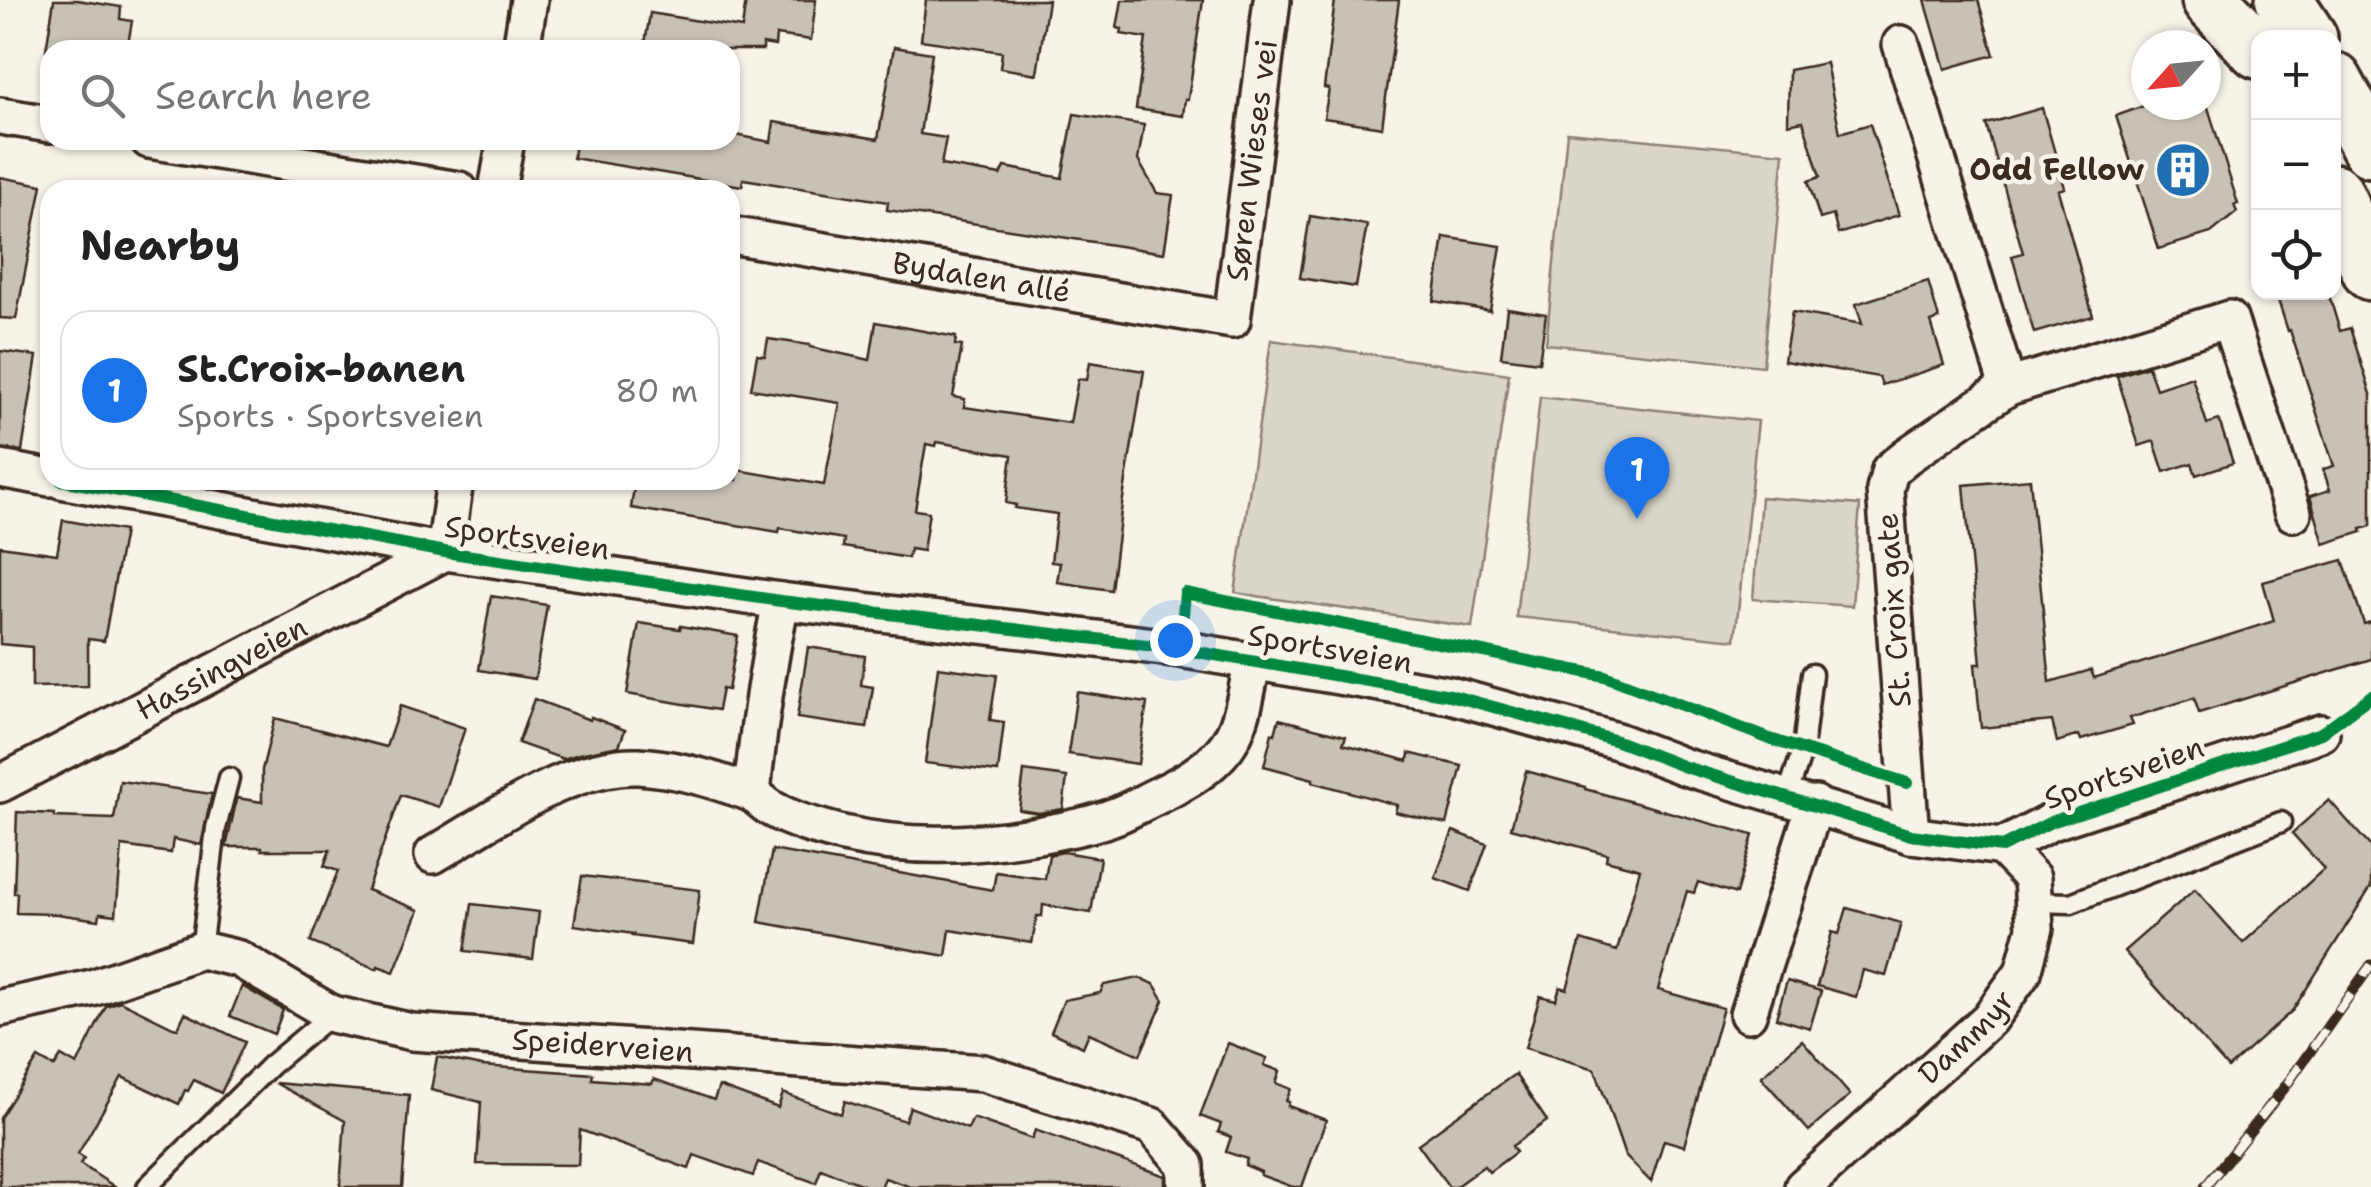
<!DOCTYPE html>
<meta charset="utf-8">
<style>
:root{--surface:#fff;--page:#f6f6f6;--text:#222;--muted:#767676;--line:#e0e0e0;--accent:#1a73e8}
body{margin:0;font-family:"Shantell Sans",sans-serif;background:var(--page);color:var(--text)}
.controls{position:absolute;right:30px;top:30px;display:grid;overflow:hidden;border-radius:20px;box-shadow:0 2px 8px #0004}
.controls button{width:90px;height:90px;display:grid;place-items:center;padding:0;border:0;border-bottom:2px solid var(--line);background:var(--surface);color:var(--text);font:50px sans-serif}
.compass{position:absolute;left:2131px;top:30px;width:90px;height:90px;border-radius:50%;background:var(--surface);box-shadow:0 2px 8px #0004;rotate:243deg}
.you{position:absolute;left:1175px;top:640px;width:35px;height:35px;margin:-25px;border:8px solid #fff;border-radius:50%;background:#1a73e8;box-shadow:0 0 0 15px #1a73e833}
.badge{display:grid;place-items:center;width:65px;height:65px;border-radius:50%;background:var(--accent);color:#fff;font-size:32px;font-weight:700}
.pin{position:absolute;translate:-50% -82px;filter:drop-shadow(0 2px 5px #0008)}
.pin::after{content:'';position:absolute;top:52px;width:35px;height:30px;background:inherit;clip-path:polygon(0 0,100% 0,50% 100%)}
.list{margin:0;padding:0;list-style:none}
h2{display:flex;justify-content:space-between;align-items:center;height:130px;margin:0;padding:0 40px;font-size:42px}
h2 small{font-size:32px;font-weight:400;color:var(--muted)}
.list li{display:grid;grid-template-columns:65px 1fr auto;gap:30px;align-items:center;box-sizing:border-box;height:160px;margin:0 20px 20px;padding:0 20px;border:2px solid var(--line);border-radius:30px}
.list b{display:block;font-size:38px;white-space:nowrap}
.list p{margin:0;font-size:32px;white-space:nowrap;color:var(--muted)}
.list em{font-size:32px;font-style:normal;color:var(--muted)}
.icon{flex:none;width:55px;height:55px;fill:none;stroke:currentColor;stroke-width:2;stroke-linecap:round;stroke-linejoin:round}
.map{position:relative;flex:none;width:2371px;height:1187px;overflow:hidden}
.search{position:absolute;background:var(--surface);box-shadow:0 2px 8px #0004;left:40px;top:40px;width:700px;height:110px;display:flex;align-items:center;gap:25px;box-sizing:border-box;padding:0 35px;border-radius:30px;color:var(--muted);font-size:38px}
.panel{position:absolute;background:var(--surface);box-shadow:0 2px 8px #0004;left:40px;top:180px;width:700px;height:310px;border-radius:30px}
.map>svg:first-child{display:block}
.green{fill:#dbd6cb;stroke:#8b8074;stroke-width:2.5}
.building{fill:#c8c1b6;stroke:#3b2a1e;stroke-width:2.5}
.lines{fill:none;stroke-linecap:round;stroke-linejoin:round}
.service-casing{stroke:#3b2a1e;stroke-width:25}
.minor-casing{stroke:#3b2a1e;stroke-width:42}
.trunk-casing{stroke:#3b2a1e;stroke-width:62}
.service{stroke:#f7f3e8;stroke-width:18}
.minor{stroke:#f7f3e8;stroke-width:35}
.trunk{stroke:#f7f3e8;stroke-width:55}
.rail-casing{stroke:#3b2a1e;stroke-width:11}
.rail{stroke:#f7f3e8;stroke-width:8;stroke-dasharray:22;stroke-linecap:butt}
.cycleway-casing{stroke:#f7f3e8;stroke-width:19}
.cycleway{stroke:#00873e;stroke-width:12}
.labels{text-anchor:middle;stroke-width:9;stroke-linejoin:round;paint-order:stroke}
.street-label{font-size:30px;fill:#3b2a1e;stroke:#f7f3e8}
.poi-label{font-size:30px;font-weight:bold;fill:#3b2a1e;stroke:#f7f3e8;text-anchor:end}
</style>
<div class="map">
<svg width="2371" height="1187" viewBox="0 0 2371 1187">
<rect width="100%" height="100%" fill="#f7f3e8"/>
<filter id="ink" filterUnits="userSpaceOnUse"><feTurbulence type="fractalNoise" baseFrequency=".01" numOctaves="2"/><feDisplacementMap in="SourceGraphic" scale="20" xChannelSelector="R" yChannelSelector="G"/><feConvolveMatrix kernelMatrix="1 2 1 2 8 2 1 2 1" color-interpolation-filters="sRGB"/></filter>
<g filter="url(#ink)">
<g class="green">
<path d="M1567,132L1784,153L1763,366L1546,344Z"/>
<path d="M1271,340L1509,374L1472,627L1235,593Z"/>
<path d="M1540,397L1758,421L1735,640L1516,617Z"/>
<path d="M1761,497L1860,505L1852,606L1753,599Z"/>
</g>
<g class="building">
<path d="M54,0H77L121,7L120,19L132,21L127,50H46Z"/>
<path d="M746,0H816L811,40L776,35L775,46L763,44V50H644L650,13L742,28Z"/>
<path d="M926,0H1048L1037,74L1000,68L1002,52L921,40Z"/>
<path d="M1122,0H1203L1188,99H1185L1183,116L1136,109L1146,38L1121,34L1122,29L1117,28Z"/>
<path d="M1335,0H1399L1382,127L1324,118L1329,89L1324,88Z"/>
<path d="M1925,0H1978L1994,55L1945,69Z"/>
<path d="M894,47L932,53L920,134L946,138L941,165L1001,175L1005,167L1062,178L1074,114L1144,125L1138,160L1157,193L1173,195L1164,253L887,210L888,202L743,179L742,186L573,158L575,140H730L731,134L771,142L774,122L878,139Z"/>
<path d="M1826,63L1840,133L1870,124L1899,215L1838,234L1833,215L1820,219L1808,181L1820,177L1803,121L1788,124L1789,70Z"/>
<path d="M2206,101L2238,204L2234,205L2237,212L2211,233L2159,249L2116,116L2146,105H2206Z"/>
<path d="M2042,108L2065,188L2058,190L2093,316L2034,333L2012,256L2023,253L1986,124Z"/>
<path d="M0,177L42,185L16,319L0,318Z"/>
<path d="M1310,216L1367,225L1356,287L1300,278Z"/>
<path d="M1444,237L1501,246L1490,311L1434,301Z"/>
<path d="M1928,281L1939,319L1931,322L1944,365L1882,385L1879,377L1784,361L1792,312L1862,324L1856,304Z"/>
<path d="M2302,292H2328L2340,331L2350,328L2371,394V526L2361,529L2362,532L2324,544L2310,496L2330,490L2323,469L2334,466L2290,330L2288,331L2278,300Z"/>
<path d="M1507,308L1546,314L1539,362L1501,357Z"/>
<path d="M876,322L956,337L955,345L962,346L953,397L965,399L964,407L1070,423L1078,379L1087,380L1090,362L1144,371L1121,511L1111,590L1057,582L1060,563L1051,562L1057,514L1015,508L1016,505L1006,503L1012,455L937,442L936,446L926,444L915,510L929,512L923,551L910,549L908,558L843,547L844,539L780,528L779,532L631,508L635,480H737L738,470L824,485L840,403L751,389L757,355L765,356L768,339L810,345V347L870,360Z"/>
<path d="M0,351L37,356L22,451L0,448Z"/>
<path d="M2148,366L2156,389L2192,377L2207,424L2219,420L2233,463L2196,475L2192,463L2164,472L2154,441L2139,446L2117,376Z"/>
<path d="M2030,479L2050,682L2091,670L2094,678L2274,621L2263,582L2343,560L2364,624L2371,622V659L2199,713L2194,698L2130,718L2133,725L2081,740L2079,735L2057,742L2052,721L1981,728L1975,664H1981L1964,485Z"/>
<path d="M63,520L124,531L104,641L88,639V686L32,687V647L0,644V546L57,554Z"/>
<path d="M491,596L547,605L535,679L479,670Z"/>
<path d="M639,623L680,629L681,626L738,636L728,690L722,689L718,710L627,694Z"/>
<path d="M808,647L865,656L861,685L873,687L867,728L797,718Z"/>
<path d="M938,667L997,675L990,720L1004,722L998,772L925,763Z"/>
<path d="M1077,692L1147,703L1138,764L1068,754Z"/>
<path d="M534,699L590,720L591,717L625,730L619,746L579,754L563,759L518,743Z"/>
<path d="M400,706L465,728L439,807L401,795L367,890L419,910L394,972L378,966L377,969L310,942L338,871L324,866L330,850H262V847H226L237,798L262,802V770L275,718L386,747Z"/>
<path d="M1279,719L1346,736L1343,744L1408,761L1409,753L1462,766L1447,824L1395,812L1397,805L1313,782V779L1264,766L1272,733L1275,734Z"/>
<path d="M1024,771L1067,777L1063,809L1039,813L1019,810Z"/>
<path d="M1526,771L1585,787V789L1753,835L1736,894L1698,882L1694,893L1687,891L1658,990L1723,1008L1684,1146L1664,1140L1651,1182L1625,1156L1595,1069L1525,1048L1540,996L1556,1000L1560,987L1567,989L1581,940L1617,951L1640,869L1606,860L1607,854L1511,828Z"/>
<path d="M120,781L212,794L201,845L173,839L171,853L122,846L116,915L100,913L99,920L57,914L16,913L17,893H14L17,812L54,814V817L114,819Z"/>
<path d="M2329,800L2371,847V887L2293,1010L2228,1068L2124,951L2195,889L2243,943L2324,869L2292,833Z"/>
<path d="M1453,831L1487,844L1470,891L1435,878Z"/>
<path d="M772,850L993,890L996,872L1045,879L1049,855L1063,852L1100,858L1091,913L1043,905L1042,916H1037L1032,943L950,930L946,956L759,922Z"/>
<path d="M582,876L700,890L693,944L632,936L633,934L574,925Z"/>
<path d="M472,904L539,912L533,959L465,951Z"/>
<path d="M1847,908L1901,923L1886,976L1863,970L1856,997L1817,986L1832,932L1839,934Z"/>
<path d="M1139,978L1154,984L1164,1000L1140,1055L1089,1033L1083,1047L1051,1032L1064,1000L1100,993L1104,985Z"/>
<path d="M1787,981L1821,991L1810,1028L1776,1018Z"/>
<path d="M242,986L283,1010L274,1034L230,1016Z"/>
<path d="M120,1001L173,1027L178,1028L185,1013L245,1042L221,1093L194,1080L188,1091L185,1090L179,1104L122,1077L78,1154L84,1158L80,1164L115,1187H0V1118L38,1058L54,1067L61,1056L77,1065L106,1006Z"/>
<path d="M1802,1040L1850,1095L1809,1131L1761,1077Z"/>
<path d="M1228,1043L1267,1058L1264,1065L1280,1071L1276,1083L1291,1089L1286,1101L1289,1102L1288,1106L1326,1120L1302,1187H1293L1260,1175L1261,1172L1245,1165L1247,1159L1226,1152L1231,1137L1218,1132L1221,1124L1200,1116Z"/>
<path d="M437,1057L482,1066L593,1074L592,1079L652,1084L654,1079L714,1100L719,1086L778,1108L783,1093L841,1114L845,1101L905,1121L910,1107L968,1129L973,1118L1032,1139L1035,1130L1165,1176V1187H911L885,1178L881,1187H869L821,1169L816,1183L758,1162L753,1176L694,1155L689,1169L580,1130L578,1165L477,1164L481,1102L431,1090Z"/>
<path d="M1515,1074L1547,1121L1512,1146L1516,1152L1489,1172L1484,1166L1455,1187H1449L1418,1144Z"/>
<path d="M275,1083L409,1095L402,1187H340L345,1121Z"/>
</g>
<g class="lines">
<g class="service-casing">
<g id="service">
<path d="M1787,796L1803,749L1812,674"/>
<path d="M2034,902L2071,903L2281,822"/>
<path d="M201,950L216,828L229,778"/>
<path d="M147,1187L271,1065L332,1014"/>
</g>
</g>
<g class="minor-casing">
<g id="minor">
<path d="M1901,44L2008,387"/>
<path d="M521,50L529,0"/>
<path d="M0,116L50,124"/>
<path d="M149,140L459,190"/>
<path d="M497,190L506,140"/>
<path id="s1" d="M730,235L1232,320L1272,0"/>
<path d="M0,469L50,478"/>
<path d="M61,480L445,552L781,601L1180,649L1450,695L1617,741L1685,767L1911,835L2002,847L2051,822L2321,733"/>
<path d="M445,552L455,480"/>
<path id="s2" d="M0,784L445,552"/>
<path d="M752,793C758,728 768,665 781,601"/>
<path d="M1911,835L1885,490L1890,470L1907,456L2008,387L2229,319L2293,513"/>
<path d="M433,855C492,821 567,764 638,766C675,768 713,779 748,792C757,795 763,804 772,809C793,821 820,828 843,834C909,849 972,846 1038,835C1065,830 1093,825 1118,815C1132,809 1146,801 1159,795C1184,783 1209,769 1226,747C1244,723 1246,689 1253,661"/>
<path id="s3" d="M0,1008L92,988L201,950L239,959L332,1014L412,1032L983,1073L1152,1126L1186,1165V1187"/>
<path d="M1748,1014L1815,804"/>
<path id="s4" d="M1803,1187L1989,1019L2023,972L2035,928L2032,878L2002,847"/>
</g>
</g>
<g class="trunk-casing">
<g id="trunk">
<path d="M2210,0L2258,50"/>
<path d="M2284,0L2309,38"/>
<path d="M2334,81L2371,149"/>
<path d="M2334,192L2371,272"/>
</g>
</g>
<use href="#service" class="service"/>
<use href="#minor" class="minor"/>
<use href="#trunk" class="trunk"/>
<g class="rail-casing">
<path id="rail" d="M2205,1187L2285,1087L2371,965"/>
</g>
<use href="#rail" class="rail"/>
<g class="cycleway-casing">
<g id="cycleway">
<path d="M61,480L445,552L781,601L1180,649L1450,695L1617,741L1685,767L1911,835L2002,847L2051,822L2321,733L2371,696"/>
<path d="M1180,649L1185,593L1605,676L1770,739L1907,783"/>
</g>
</g>
<use href="#cycleway" class="cycleway"/>
</g>
</g>
<defs>
<g id="building-disc" transform="scale(2.875)"><circle r="9.5" fill="#1f6fb2" stroke="#f7f3e8"/><path d="M-4-6H4V6H1V3H-1V6H-4ZM-2.5-4.3h1.7v1.8h-1.7ZM.8-4.3h1.7v1.8H.8ZM-2.5-1h1.7V.8h-1.7ZM.8-1h1.7V.8H.8Z" fill="#fff"/></g>
</defs>
<g fill-rule="evenodd">
<use href="#building-disc" x="2183" y="170"/>
</g>
<g class="labels">
<g class="street-label">
<text dy="10" stroke="none"><textPath href="#s1" startOffset="670">Søren Wieses vei</textPath></text>
<text dy="10" stroke="none"><textPath href="#s1" startOffset="255">Bydalen allé</textPath></text>
<text transform="translate(527 538) rotate(8)" y="10">Sportsveien</text>
<text transform="translate(1894 610) rotate(-94)" y="10">St. Croix gate</text>
<text transform="translate(1330 649) rotate(10)" y="10">Sportsveien</text>
<text dy="10" stroke="none"><textPath href="#s2" startOffset="250">Hassingveien</textPath></text>
<text transform="translate(2124 773) rotate(-19)" y="10">Sportsveien</text>
<text dy="10" stroke="none"><textPath href="#s4" startOffset="222">Dammyr</textPath></text>
<text dy="10" stroke="none"><textPath href="#s3" startOffset="630">Speiderveien</textPath></text>
</g>
<g class="poi-label">
<text x="2144" y="180">Odd Fellow</text>
</g>
</g>
</svg>
<div class="controls">
<button>+</button>
<button>−</button>
<button><svg class="icon" aria-label="locate" viewBox="0 0 24 24"><circle cx="12" cy="12" r="6"/><path d="M12 2v4M12 18v4M2 12h4M18 12h4"/></svg></button>
</div>
<svg class="compass" viewBox="-18 -18 36 36"><path d="M0-13l5 13h-10z" fill="#e53935"/><path d="M0 13l5-13h-10z" fill="#767676"/></svg>
<div class="you"></div>
<div class="pin badge" style="left:1637px;top:519px">1</div>
<div class="search"><svg class="icon" aria-label="search" viewBox="0 0 24 24"><circle cx="10" cy="10" r="6"/><path d="M15 15l6 6"/></svg>Search here</div>
<section class="panel">
<h2>Nearby<small></small></h2>
<ul class="list">
<li><span class="badge">1</span><div><b>St.Croix-banen</b><p>Sports · Sportsveien</p></div><em>80 m</em></li>
</ul>
</section>
</div>
